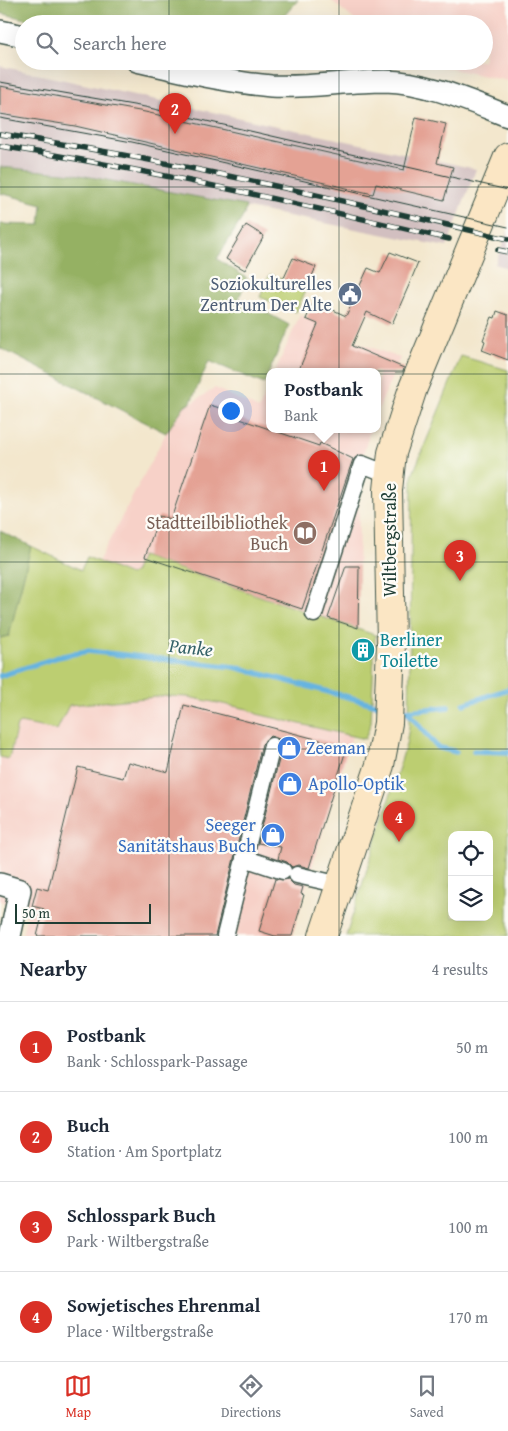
<!DOCTYPE html>
<meta charset="utf-8">
<style>
:root{--surface:#fff;--page:#f2f2f3;--text:#1f2937;--muted:#747a83;--line:#e0e1e3;--accent:#d93025}
body{margin:0;font-family:"Gentium Book Plus",serif;background:var(--page);color:var(--text)}
.controls{position:absolute;right:15px;bottom:15px;display:grid;overflow:hidden;border-radius:10px;box-shadow:0 5px 20px #0002}
.controls button{width:45px;height:45px;display:grid;place-items:center;padding:0;border:0;border-bottom:1px solid var(--line);background:var(--surface);color:var(--text);font:25px sans-serif}
.scale{position:absolute;left:15px;bottom:12px;width:136px;box-sizing:border-box;padding-left:5px;border:2px solid #1f3d34;border-top:0;font-size:14px;line-height:18px;white-space:nowrap;color:#1f3d34;-webkit-text-stroke:4px #fdfcf7;paint-order:stroke}
.you{position:absolute;left:230px;top:410px;width:18px;height:18px;margin:-12px;border:4px solid #fff;border-radius:50%;background:#1a73e8;box-shadow:0 0 0 8px #1a73e833}
.badge{display:grid;place-items:center;width:32px;height:32px;border-radius:50%;background:var(--accent);color:#fff;font-size:16px;font-weight:700}
.pin{position:absolute;translate:-50% -41px;filter:drop-shadow(0 1px 2px #0008)}
.pin::after{content:'';position:absolute;top:26px;width:18px;height:15px;background:inherit;clip-path:polygon(0 0,100% 0,50% 100%)}
.popup{position:absolute;left:266px;top:368px;width:115px;height:65px;box-sizing:border-box;display:grid;place-content:center;border-radius:10px;background:var(--surface);filter:drop-shadow(0 1px 4px #0005);font-size:16px;white-space:nowrap;color:var(--muted)}
.popup b{font-size:19px;color:var(--text)}
.popup::after{content:'';position:absolute;left:50%;top:100%;margin-left:-10px;border:10px solid transparent;border-top-color:var(--surface)}
.list{margin:0;padding:0;list-style:none}
h2{display:flex;justify-content:space-between;align-items:center;height:65px;margin:0;padding:0 20px;font-size:21px}
h2 small{font-size:16px;font-weight:400;color:var(--muted)}
.list li{display:grid;grid-template-columns:32px 1fr auto;gap:15px;align-items:center;box-sizing:border-box;height:90px;padding:0 20px;border-top:1px solid var(--line)}
.list b{display:block;font-size:19px;white-space:nowrap}
.list p{margin:0;font-size:16px;white-space:nowrap;color:var(--muted)}
.list em{font-size:16px;font-style:normal;color:var(--muted)}
.icon{flex:none;width:28px;height:28px;fill:none;stroke:currentColor;stroke-width:2;stroke-linecap:round;stroke-linejoin:round}
.map{position:relative;flex:none;width:508px;height:936px;overflow:hidden}
.search{position:absolute;background:var(--surface);box-shadow:0 5px 20px #0002;left:15px;right:15px;top:15px;height:55px;display:flex;align-items:center;gap:12px;box-sizing:border-box;padding:0 18px;border-radius:28px;color:var(--muted);font-size:19px}
.sheet{height:425px;background:var(--surface)}
nav{display:flex;justify-content:space-around;align-items:center;box-sizing:border-box;height:70px;border-top:1px solid var(--line);background:var(--surface);font-size:14px;color:var(--muted)}
nav a{display:grid;justify-items:center;gap:2px}
nav .on{color:var(--accent)}
.map>svg:first-child{display:block}
.built{fill:#f7d1c8}
.industrial{fill:#d2bfc0}
.green{fill:#bcce71;stroke:#6e8652;fill-rule:evenodd}
.forest{fill:#95b163;stroke:#5a774c}
.lines{fill:none;stroke-linecap:round;stroke-linejoin:round}
.stream{stroke:#66b4e0;stroke-width:5.5}
.building{fill:#e4a294}
.pedestrian-casing{stroke:#3f564b;stroke-width:19}
.minor-casing{stroke:#3f564b;stroke-width:24}
.secondary-casing{stroke:#3f564b;stroke-width:30}
.pedestrian{stroke:#fff;stroke-width:16}
.minor{stroke:#fff;stroke-width:21}
.secondary{stroke:#fbe6c4;stroke-width:28}
.tram{stroke:#1f3d34;stroke-width:1}
.rail-casing{stroke:#1f3d34;stroke-width:5.5}
.rail{stroke:#fdfcf7;stroke-width:4;stroke-dasharray:11;stroke-linecap:butt}
.grid{fill:none;stroke:#1f3d34;stroke-width:1;stroke-opacity:0.55}
.labels{text-anchor:middle;stroke-width:4.5;stroke-linejoin:round;paint-order:stroke}
.service-label{font-size:18px;fill:#4e5e75;stroke:#fdfcf7;text-anchor:end}
.education-label{font-size:18px;fill:#785e54;stroke:#fdfcf7;text-anchor:end}
.street-label{font-size:18px;fill:#1f3d34;stroke:#fdfcf7}
.culture-label{font-size:18px;fill:#0d838f;stroke:#fdfcf7;text-anchor:start}
.shop-label{font-size:18px;fill:#366cbe;stroke:#fdfcf7;text-anchor:start}
.water-label{font-size:19px;font-style:italic;fill:#346168;stroke:#fdfcf7}
</style>
<div class="map">
<svg width="508" height="936" viewBox="0 0 508 936">
<rect width="100%" height="100%" fill="#fdfcf7"/>
<filter id="ink" filterUnits="userSpaceOnUse"><feTurbulence type="fractalNoise" baseFrequency=".02" numOctaves="2"/><feDisplacementMap in="SourceGraphic" scale="10" xChannelSelector="R" yChannelSelector="G"/><feConvolveMatrix kernelMatrix="1 2 1 2 8 2 1 2 1" color-interpolation-filters="sRGB"/></filter>
<filter id="wash" filterUnits="userSpaceOnUse"><feTurbulence type="fractalNoise" baseFrequency=".0096" numOctaves="4" result="noise"/><feDisplacementMap in="SourceGraphic" scale="20" xChannelSelector="R" yChannelSelector="G"/><feGaussianBlur stdDeviation="1.12" result="paint"/><feColorMatrix in="noise" values="0 0 0 0 0 0 0 0 0 0 0 0 0 0 0 0 0 1.4 0 .05"/><feComposite in="paint" operator="in"/></filter>
<g filter="url(#wash)">
<rect width="100%" height="100%" fill="#f3e7cd"/>
<g class="built">
<path d="M331,0H508V81L416,61H484V24H359Z"/>
<path d="M300,315L354,341L400,358L378,410V372H275Z"/>
<path d="M270,383V430H370L359,470L358,629L142,556L134,573L130,575L98,562L166,433L185,404H190L215,388L259,409Z"/>
<path d="M167,696L188,697L248,709L257,714L352,736L291,936H22L28,909L0,901V757L9,758L17,725L20,723L28,724L69,705Z"/>
</g>
<g class="industrial">
<path d="M0,66L476,169L447,247L74,174L0,167Z"/>
<path d="M508,231V268L495,264Z"/>
</g>
<g class="green">
<path d="M270,274L306,290L296,312L260,297Z"/>
<path d="M461,356L508,370V936H346L406,745L409,727L412,476ZM452,835H489V917H452Z"/>
<path d="M31,546L81,570L87,557L130,575L134,573L141,556L375,635L371,723L365,739L257,714L248,709L188,697L167,696L69,705L57,730L20,723L17,725L9,759L0,757V638L9,636Z"/>
</g>
<g class="forest">
<path d="M0,0H298L277,24H46L0,13Z"/>
<path d="M205,61H245L238,69Z"/>
<path d="M0,167L74,174L246,206L244,215L217,259L247,278L239,298L289,325L264,384L209,361L190,404L185,405L166,433L0,348V224L40,225L42,204L0,193Z"/>
<path d="M0,531L31,546L9,636L0,638Z"/>
</g>
<g class="lines">
<g class="stream">
<path d="M0,676L58,657L87,651L235,667L378,705"/>
<path d="M464,704L508,689"/>
<path d="M398,709L407,711L448,707"/>
<path d="M407,711L437,747L456,752"/>
<path d="M474,751L508,752"/>
</g>
</g>
<g id="blocks">
<g class="building">
<path d="M0,86L145,112L404,170L416,117L446,124L437,163L453,167L444,200L376,184L373,194L75,126L0,114Z"/>
<path d="M246,225L264,236L245,270L226,259Z"/>
<path d="M390,252L418,263L409,285L392,324L367,312L352,346L404,368L403,372H298L318,324L306,319L314,301L346,316L368,268L380,273Z"/>
<path d="M293,258L316,267L306,290L283,280Z"/>
<path d="M497,311L508,315V360L482,350L485,341L483,340L492,317L495,318Z"/>
<path d="M210,405L236,413L234,417L319,446L320,443L353,459L302,609L145,557L159,516L171,519Z"/>
<path d="M346,566H359L358,628L328,618Z"/>
<path d="M184,705L347,747L309,868L299,865L292,867L287,862L278,859L281,847L258,843L282,748L279,739L270,736L262,744L215,936H37L44,909L32,906L37,887L48,890L78,767L123,778L128,762L168,772Z"/>
<path d="M275,879H288L294,885L303,887L301,894L304,895L292,936H275L259,931Z"/>
</g>
</g>
</g>
<g filter="url(#ink)">
<use href="#blocks" fill-opacity="0" stroke="#3f564b" stroke-width="1"/>
<g class="lines">
<g class="pedestrian-casing">
<g id="pedestrian">
<path d="M314,614L362,464L390,475"/>
<path d="M244,858L283,871"/>
<path d="M297,875L341,885"/>
<path d="M225,936L272,746"/>
</g>
</g>
<g class="minor-casing">
<g id="minor">
<path d="M0,31L24,36"/>
<path d="M137,61C181,71 225,82 271,86C309,88 346,81 385,81C427,82 469,101 508,116"/>
<path d="M0,884L20,890L10,936"/>
</g>
</g>
<g class="secondary-casing">
<path id="secondary" d="M323,936L380,765L388,723L391,644L388,490L392,453L413,388L508,157"/>
</g>
<use href="#pedestrian" class="pedestrian"/>
<use href="#minor" class="minor"/>
<use href="#secondary" class="secondary"/>
<g class="tram">
<path d="M0,82L145,107L508,190"/>
<path d="M0,118L132,142L508,227"/>
</g>
<g class="rail-casing">
<g id="rail">
<path d="M0,134C171,160 340,200 508,239"/>
<path d="M0,146C151,170 300,204 449,239"/>
<path d="M498,250L508,252"/>
</g>
</g>
<use href="#rail" class="rail"/>
</g>
</g>
<path class="grid" d="M169,0V24M339,0V24M169,61V936M339,61V936M0,187H508M0,374H508M0,562H508M0,749H508"/>
<defs>
<g id="civic-disc" transform="scale(1.25)"><circle r="9.5" fill="#5c6f8a" stroke="#fdfcf7"/><path d="M-.6-6.5H3V-4.5H.6V-3L4-1V1h2V6H-6V1h2V-1L-.6-3ZM-1.2 2.5V6h2.4V2.5Z" fill="#fff"/></g>
<g id="library-disc" transform="scale(1.25)"><circle r="9.5" fill="#8d6e63" stroke="#fdfcf7"/><path d="M-6-4Q-3-5.5-.7-3.5V5Q-3 3-6 4ZM6-4Q3-5.5 .7-3.5V5Q3 3 6 4Z" fill="#fff"/></g>
<g id="building-disc" transform="scale(1.25)"><circle r="9.5" fill="#0f9aa8" stroke="#fdfcf7"/><path d="M-4-6H4V6H1V3H-1V6H-4ZM-2.5-4.3h1.7v1.8h-1.7ZM.8-4.3h1.7v1.8H.8ZM-2.5-1h1.7V.8h-1.7ZM.8-1h1.7V.8H.8Z" fill="#fff"/></g>
<g id="shop-disc" transform="scale(1.25)"><circle r="9.5" fill="#3f7fe0" stroke="#fdfcf7"/><path d="M-5-2.5h2.3a2.7 3.5 0 0 1 5.4 0H5L5.5 6h-11ZM-1.5-2.5h3a1.5 2.3 0 0 0-3 0Z" fill="#fff"/></g>
</defs>
<g fill-rule="evenodd">
<use href="#civic-disc" x="350" y="294"/>
<use href="#library-disc" x="305" y="533"/>
<use href="#building-disc" x="363" y="650"/>
<use href="#shop-disc" x="289" y="748"/>
<use href="#shop-disc" x="290" y="784"/>
<use href="#shop-disc" x="273" y="835"/>
</g>
<g class="labels">
<g class="service-label">
<text x="332" y="290">Soziokulturelles<tspan x="332" dy="21">Zentrum Der Alte</tspan></text>
</g>
<g class="education-label">
<text x="288" y="529">Stadtteilbibliothek<tspan x="288" dy="21">Buch</tspan></text>
</g>
<g class="street-label">
<text transform="translate(390 540) rotate(-90)" y="6">Wiltbergstraße</text>
</g>
<g class="culture-label">
<text x="380" y="646">Berliner<tspan x="380" dy="21">Toilette</tspan></text>
</g>
<g class="shop-label">
<text x="306" y="754">Zeeman</text>
<text x="308" y="790">Apollo-Optik</text>
<text x="256" y="831" text-anchor="end">Seeger<tspan x="256" dy="21">Sanitätshaus Buch</tspan></text>
</g>
<g class="water-label">
<text transform="translate(191 647) rotate(6)" y="7">Panke</text>
</g>
</g>
</svg>
<div class="controls">
<button><svg class="icon" aria-label="locate" viewBox="0 0 24 24"><circle cx="12" cy="12" r="6"/><path d="M12 2v4M12 18v4M2 12h4M18 12h4"/></svg></button>
<button><svg class="icon" aria-label="layers" viewBox="0 0 24 24"><path d="M12 4l9 5-9 5-9-5zM3 14l9 5 9-5"/></svg></button>
</div>
<div class="scale">50 m</div>
<div class="you"></div>
<div class="pin badge" style="left:324px;top:491px">1</div>
<div class="popup"><b>Postbank</b>Bank</div>
<div class="pin badge" style="left:175px;top:134px">2</div>
<div class="pin badge" style="left:460px;top:581px">3</div>
<div class="pin badge" style="left:399px;top:842px">4</div>
<div class="search"><svg class="icon" aria-label="search" viewBox="0 0 24 24"><circle cx="10" cy="10" r="6"/><path d="M15 15l6 6"/></svg>Search here</div>
</div>
<section class="sheet">
<h2>Nearby<small>4 results</small></h2>
<ul class="list">
<li><span class="badge">1</span><div><b>Postbank</b><p>Bank · Schlosspark-Passage</p></div><em>50 m</em></li>
<li><span class="badge">2</span><div><b>Buch</b><p>Station · Am Sportplatz</p></div><em>100 m</em></li>
<li><span class="badge">3</span><div><b>Schlosspark Buch</b><p>Park · Wiltbergstraße</p></div><em>100 m</em></li>
<li><span class="badge">4</span><div><b>Sowjetisches Ehrenmal</b><p>Place · Wiltbergstraße</p></div><em>170 m</em></li>
</ul>
</section>
<nav>
<a class="on"><svg class="icon" aria-label="map" viewBox="0 0 24 24"><path d="M3 6l6-2 6 2 6-2v14l-6 2-6-2-6 2zM9 4v14M15 6v14"/></svg>Map</a>
<a><svg class="icon" aria-label="directions" viewBox="0 0 24 24"><path d="M12 3l9 9-9 9-9-9zM9 14v-3h6M13 9l2 2-2 2"/></svg>Directions</a>
<a><svg class="icon" aria-label="saved" viewBox="0 0 24 24"><path d="M7 4h10v16l-5-4-5 4z"/></svg>Saved</a>
</nav>
